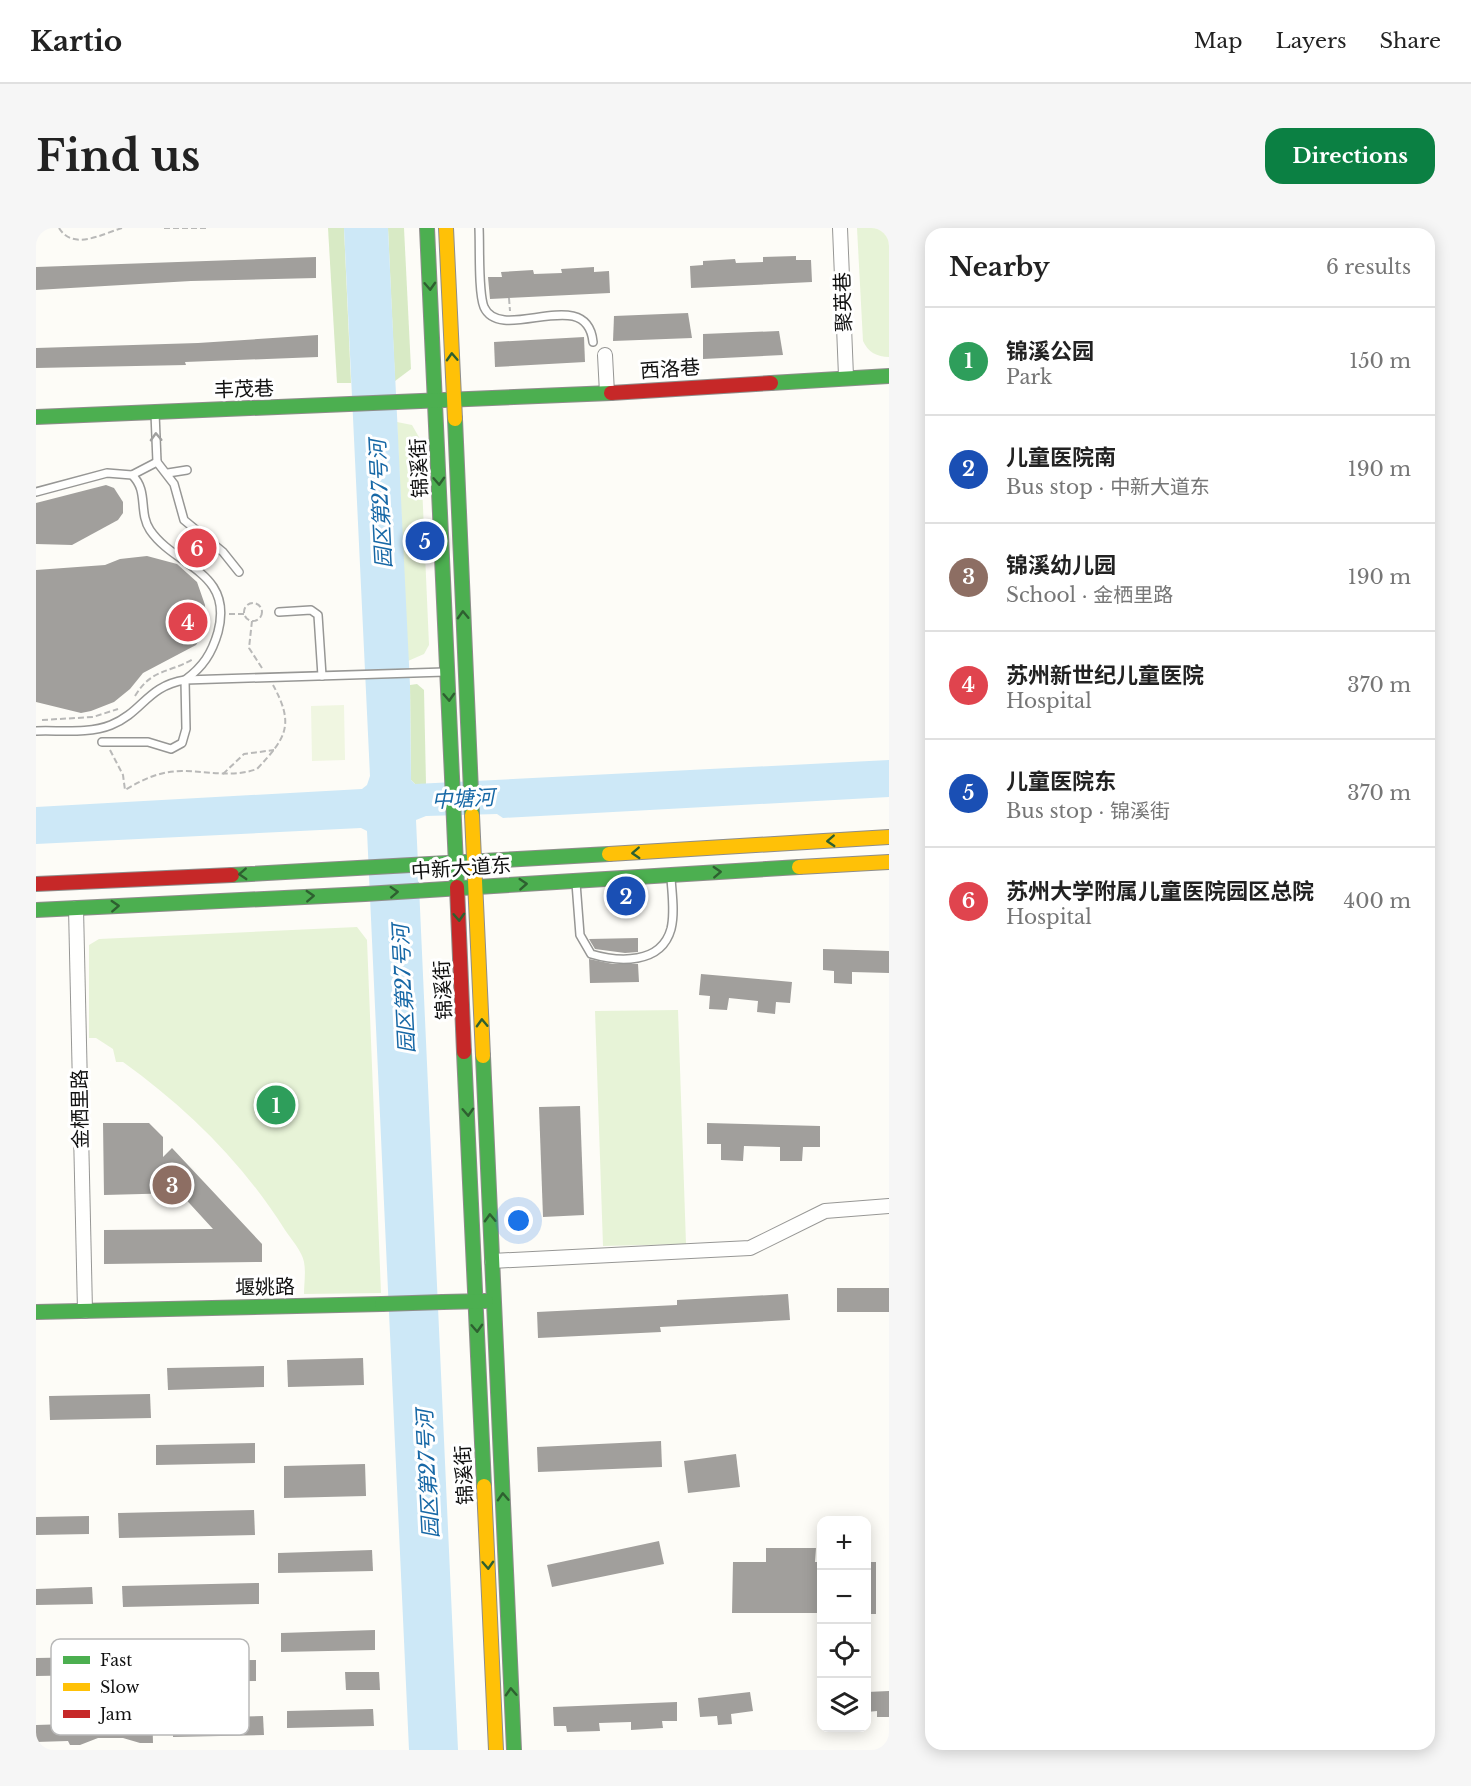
<!DOCTYPE html>
<meta charset="utf-8">
<style>
:root{--surface:#fff;--page:#f6f6f6;--text:#222;--muted:#767676;--line:#e0e0e0;--accent:#0b8043}
body{margin:0;font-family:"Libre Baskerville","Noto Sans SC",serif;background:var(--page);color:var(--text)}
.controls{position:absolute;right:18px;bottom:18px;display:grid;overflow:hidden;border-radius:12px;box-shadow:0 3px 15px #0003}
.controls button{width:54px;height:54px;display:grid;place-items:center;padding:0;border:0;border-bottom:2px solid var(--line);background:var(--surface);color:var(--text);font:30px sans-serif}
.you{position:absolute;left:483px;top:993px;width:21px;height:21px;margin:-15px;border:4px solid #fff;border-radius:50%;background:#1a73e8;box-shadow:0 0 0 9px #1a73e833}
.badge{display:grid;place-items:center;width:39px;height:39px;border-radius:50%;background:var(--accent);color:#fff;font-size:20px;font-weight:700}
.pin{position:absolute;translate:-50% -50%;border:3px solid #fff;box-shadow:0 2px 6px #0006}
.list{margin:0;padding:0;list-style:none}
h2{display:flex;justify-content:space-between;align-items:center;height:78px;margin:0;padding:0 24px;font-size:26px}
h2 small{font-size:20px;font-weight:400;color:var(--muted)}
.list li{display:grid;grid-template-columns:39px 1fr auto;gap:18px;align-items:center;box-sizing:border-box;height:108px;padding:0 24px;border-top:2px solid var(--line)}
.list b{display:block;font-size:22px;white-space:nowrap}
.list p{margin:0;font-size:20px;white-space:nowrap;color:var(--muted)}
.list em{font-size:20px;font-style:normal;color:var(--muted)}
.icon{flex:none;width:33px;height:33px;fill:none;stroke:currentColor;stroke-width:2;stroke-linecap:round;stroke-linejoin:round}
.map{position:relative;flex:none;width:853px;height:1522px;overflow:hidden;border-radius:18px}
header{display:flex;align-items:center;gap:36px;box-sizing:border-box;height:84px;padding:0 30px;background:var(--surface);border-bottom:2px solid var(--line)}
header strong{font-size:28px}
nav{display:flex;gap:33px;margin-inline-start:auto;font-size:21px}
.intro{display:flex;align-items:center;justify-content:space-between;box-sizing:border-box;height:144px;padding:0 36px}
h1{margin:0;font-size:42px}
.button{padding:15px 27px;border-radius:18px;background:var(--accent);color:#fff;font-size:21px;font-weight:700}
main{display:flex;gap:36px;padding:0 36px}
aside{flex:1;background:var(--surface);border-radius:18px;box-shadow:0 3px 15px #0003}
.map>svg:first-child{display:block}
.green{fill:#e7f3d7}
.forest{fill:#d8eac5}
.pitch{fill:#f0f6e1}
.water{fill:#cde8f7}
.building{fill:#a19f9c}
.lines{fill:none;stroke-linecap:round;stroke-linejoin:round}
.lane-casing{stroke:#979795;stroke-width:10}
.street-casing{stroke:#979795;stroke-width:16}
.fast-casing{stroke:#8e8d8b;stroke-width:16}
.slow-casing{stroke:#8e8d8b;stroke-width:16}
.jam-casing{stroke:#8e8d8b;stroke-width:16}
.path{stroke:#b9b9b8;stroke-width:2;stroke-dasharray:6 3;stroke-linecap:butt}
.lane{stroke:#fffffe;stroke-width:7}
.street{stroke:#fffffe;stroke-width:14}
.fast{stroke:#4caf50;stroke-width:14}
.slow{stroke:#ffc107;stroke-width:14}
.jam{stroke:#c62828;stroke-width:14}
.fast-bridge-casing{stroke:#8e8d8b;stroke-width:16;stroke-linecap:butt}
.fast-bridge{stroke:#4caf50;stroke-width:14}
.oneway{stroke:#2e6030}
.oneway2{stroke:#a0a09f}
.labels{text-anchor:middle;stroke-width:6;stroke-linejoin:round;paint-order:stroke}
.street-label{font-size:20px;fill:#111;stroke:#fff}
.water-label{font-size:21px;font-style:italic;fill:#1768a6;stroke:#fff}
.key{fill:#fff;stroke:#b8b8b8;stroke-width:1.5}
.key-label{font-size:16px;fill:#111}
</style>
<header>
<strong>Kartio</strong>
<nav><a>Map</a><a>Layers</a><a>Share</a></nav>
</header>
<div class="intro"><h1>Find us</h1><a class="button">Directions</a></div>
<main>
<div class="map">
<svg width="853" height="1522" viewBox="0 0 853 1522">
<rect width="100%" height="100%" fill="#fdfcf7"/>
<g class="green">
<path d="M821,0H853V129C841,129 832,124 827,113Z"/>
<path d="M361,194L376,197L384,211L393,417L388,426L372,433Z"/>
<path d="M321,699L331,712L345,1065L268,1066C268,1056 270,1044 268,1034C266,1023 255,1011 249,1002C207,935 151,880 87,834H80L77,821L60,810H53V717L63,711Z"/>
<path d="M642,782L650,1016L567,1018L559,783Z"/>
</g>
<g class="forest">
<path d="M292,0H308L315,155H301Z"/>
<path d="M352,0H368L375,141L359,153Z"/>
<path d="M381,456L388,462L390,556H379L375,552L374,457Z"/>
</g>
<path class="pitch" d="M308,477L309,532L276,533L275,478Z"/>
<path class="water" d="M308,0H352L374,457L375,552L379,556L853,532V569L467,590L461,586L390,588L380,592L422,1522H373L331,603L325,600L0,616V579L326,561L331,557L334,548Z"/>
<g class="building">
<path d="M760,28V32H775L776,54L655,60L654,38L667,37V33L699,31L700,35L727,34V29Z"/>
<path d="M280,29V50L155,53L0,62V39Z"/>
<path d="M558,39V44L573,43L574,65L454,71L452,49H466L465,44L497,42L498,46L526,45L525,41Z"/>
<path d="M652,85L656,110L577,113L578,88Z"/>
<path d="M743,103L747,127L667,131V106Z"/>
<path d="M282,107V129L149,134L150,137L0,140V120L162,115Z"/>
<path d="M548,109L549,134L459,139L458,114Z"/>
<path d="M70,257L78,260L87,274V285L82,292L36,317L0,316V275Z"/>
<path d="M111,328L141,336L161,354L169,377L170,392L167,406L160,417L107,445L94,461L78,474L55,483L45,485L0,474V342L69,337L84,331Z"/>
<path d="M602,710V724L589,725L559,721L553,711Z"/>
<path d="M787,721L853,723V745L816,744V756L798,755V743L787,742Z"/>
<path d="M553,731L577,736H602L603,754L554,755Z"/>
<path d="M665,746L756,754L754,775L740,774L739,786L721,784L722,773L693,770L691,782L673,781L674,768L663,767Z"/>
<path d="M544,878L548,987L507,989L503,879Z"/>
<path d="M67,895H113L127,909V929L136,920L226,1016V1034L68,1036V1002L177,1001L144,965L68,967Z"/>
<path d="M671,895L784,898V919H767L766,933H744V919L708,918L707,933L685,932V916H671Z"/>
<rect x="801" y="1060" width="52" height="24"/>
<path d="M752,1066L754,1092L624,1099L625,1104L502,1110L501,1084L641,1077V1072Z"/>
<path d="M327,1130L328,1157L252,1159L251,1132Z"/>
<path d="M228,1138V1159L132,1162L131,1140Z"/>
<path d="M114,1166L115,1190L14,1192L13,1168Z"/>
<path d="M625,1213L626,1239L502,1244L501,1219Z"/>
<path d="M219,1215V1235L120,1237V1217Z"/>
<path d="M700,1226L704,1259L652,1265L648,1233Z"/>
<path d="M329,1236L330,1268L248,1270V1238Z"/>
<path d="M218,1282L219,1307L83,1310L82,1285Z"/>
<path d="M53,1288V1306L0,1307V1289Z"/>
<path d="M623,1313L628,1336L516,1359L511,1337Z"/>
<path d="M730,1320H780L779,1334H786V1385H696L697,1334H730Z"/>
<path d="M336,1322L337,1343L242,1345V1325Z"/>
<rect x="831" y="1334" width="9" height="52"/>
<path d="M223,1355V1376L87,1379L86,1358Z"/>
<path d="M56,1359L57,1376L0,1377V1361Z"/>
<path d="M339,1402V1422L245,1424V1405Z"/>
<path d="M56,1429L57,1447L0,1448V1430Z"/>
<path d="M220,1432V1453L91,1454V1433Z"/>
<path d="M309,1444H343L344,1462H310Z"/>
<path d="M853,1463V1489H841V1483L831,1484V1464Z"/>
<path d="M714,1464L717,1483L695,1486L696,1496L682,1497L681,1488L664,1489L662,1470Z"/>
<path d="M641,1474V1493H626L627,1500L595,1502V1494L563,1495L564,1503L531,1504L530,1498H518L517,1479Z"/>
<path d="M116,1476L117,1515H104L87,1510H62L44,1517H34L32,1513L0,1514V1497L31,1496L30,1478Z"/>
<path d="M337,1481L338,1498L251,1500V1483Z"/>
<path d="M227,1488L228,1507L137,1509V1490Z"/>
</g>
<g class="lines">
<g class="lane-casing">
<g id="lane">
<path d="M443,0C444,18 442,64 448,79C465,117 551,55 557,114"/>
<path d="M119,185L121,234"/>
<path d="M132,245L151,242"/>
<path d="M96,247L121,234L138,256L148,292L187,324L203,344"/>
<path d="M0,264L71,245L96,247C113,263 102,284 114,302C139,339 198,343 182,404C176,425 167,439 149,452L150,501L146,515L135,521L112,514H66"/>
<path d="M243,384L275,382L282,387L286,448"/>
<path d="M0,503C23,502 53,506 75,497C107,484 111,458 149,452L409,444"/>
<path d="M540,655L544,707L555,726C582,734 625,737 635,701C639,685 636,666 635,650"/>
</g>
</g>
<g class="street-casing">
<g id="street">
<path d="M804,0L810,148"/>
<path d="M569,127L571,165"/>
<path d="M40,680L49,1083"/>
<path d="M456,1033L714,1020L789,983L853,978"/>
</g>
</g>
<g class="fast-casing">
<g id="fast">
<path d="M391,0L421,659"/>
<path d="M735,155L853,148"/>
<path d="M0,189L575,165"/>
<path d="M419,191L436,587"/>
<path d="M196,647L573,626"/>
<path d="M0,682L329,666L763,639"/>
<path d="M428,824L448,1258"/>
<path d="M447,828L478,1522"/>
<path d="M407,1074L450,1073"/>
<path d="M0,1084L346,1076"/>
</g>
</g>
<g class="slow-casing">
<g id="slow">
<path d="M410,0L419,191"/>
<path d="M436,587L447,828"/>
<path d="M573,626L853,609"/>
<path d="M763,639L853,634"/>
<path d="M448,1258L460,1522"/>
</g>
</g>
<g class="jam-casing">
<g id="jam">
<path d="M575,165L735,155"/>
<path d="M0,656L196,647"/>
<path d="M421,659L428,824"/>
</g>
</g>
<g class="path">
<path d="M23,0C37,23 66,6 86,0"/>
<path d="M128,0H170"/>
<path d="M473,70L474,83"/>
<circle cx="217" cy="384" r="9"/>
<path d="M193,386H208"/>
<path d="M216,393L213,420L226,440"/>
<path d="M99,468C116,440 132,446 157,431"/>
<path d="M6,492L57,489L82,481"/>
<path d="M74,522L87,547L89,562C107,551 125,543 146,543C172,543 195,550 221,541C250,510 259,497 237,457"/>
<path d="M187,546L208,526L238,522"/>
</g>
<use href="#lane" class="lane"/>
<use href="#street" class="street"/>
<use href="#fast" class="fast"/>
<use href="#slow" class="slow"/>
<use href="#jam" class="jam"/>
<g class="fast-bridge-casing">
<path id="fast-bridge" d="M346,1076L407,1074"/>
</g>
<use href="#fast-bridge" class="fast-bridge"/>
</g>
<defs><path id="oneway-chevron" d="M-2-3.5L2.5 0L-2 3.5" fill="none" stroke-width="1.6" stroke-linecap="round" stroke-linejoin="round" transform="scale(1.5)"/></defs>
<g class="oneway">
<use href="#oneway-chevron" transform="translate(394 58) rotate(87)"/>
<use href="#oneway-chevron" transform="translate(416 129) rotate(-93)"/>
<use href="#oneway-chevron" transform="translate(403 253) rotate(87)"/>
<use href="#oneway-chevron" transform="translate(427 387) rotate(-92)"/>
<use href="#oneway-chevron" transform="translate(413 469) rotate(87)"/>
<use href="#oneway-chevron" transform="translate(795 613) rotate(177)"/>
<use href="#oneway-chevron" transform="translate(600 625) rotate(177)"/>
<use href="#oneway-chevron" transform="translate(681 644) rotate(-3)"/>
<use href="#oneway-chevron" transform="translate(207 646) rotate(177)"/>
<use href="#oneway-chevron" transform="translate(487 656) rotate(-4)"/>
<use href="#oneway-chevron" transform="translate(358 664) rotate(-3)"/>
<use href="#oneway-chevron" transform="translate(274 668) rotate(-3)"/>
<use href="#oneway-chevron" transform="translate(79 678) rotate(-3)"/>
<use href="#oneway-chevron" transform="translate(423 689) rotate(87)"/>
<use href="#oneway-chevron" transform="translate(446 795) rotate(-92)"/>
<use href="#oneway-chevron" transform="translate(432 884) rotate(87)"/>
<use href="#oneway-chevron" transform="translate(454 990) rotate(-92)"/>
<use href="#oneway-chevron" transform="translate(441 1100) rotate(87)"/>
<use href="#oneway-chevron" transform="translate(467 1269) rotate(-93)"/>
<use href="#oneway-chevron" transform="translate(452 1337) rotate(87)"/>
<use href="#oneway-chevron" transform="translate(475 1464) rotate(-93)"/>
</g>
<use class="oneway2" href="#oneway-chevron" transform="translate(120 209) rotate(-92)"/>
<g class="labels">
<g class="street-label">
<text transform="translate(807 74) rotate(-92)" y="7">聚英巷</text>
<text transform="translate(634 141) rotate(-4)" y="7">西洛巷</text>
<text transform="translate(208 161) rotate(-2)" y="7">丰茂巷</text>
<text transform="translate(383 240) rotate(-93)" y="7">锦溪街</text>
<text transform="translate(425 640) rotate(-4)" y="7">中新大道东</text>
<text transform="translate(407 762) rotate(-93)" y="7">锦溪街</text>
<text transform="translate(44 881) rotate(-91)" y="7">金栖里路</text>
<text transform="translate(229 1059) rotate(-1)" y="7">堰姚路</text>
<text transform="translate(428 1247) rotate(-93)" y="7">锦溪街</text>
</g>
<g class="water-label">
<text transform="translate(345 276) rotate(-93)" y="7">园区第27号河</text>
<text transform="translate(427 571) rotate(-3)" y="7">中塘河</text>
<text transform="translate(368 761) rotate(-93)" y="7">园区第27号河</text>
<text transform="translate(392 1246) rotate(-93)" y="7">园区第27号河</text>
</g>
</g>
<rect x="15" y="1411" width="198" height="96" rx="9" class="key"/>
<rect x="27" y="1428" width="27" height="8" fill="#4caf50"/>
<rect x="27" y="1455" width="27" height="8" fill="#ffc107"/>
<rect x="27" y="1482" width="27" height="8" fill="#c62828"/>
<g class="key-label">
<text x="64" y="1438">Fast</text>
<text x="64" y="1465">Slow</text>
<text x="64" y="1492">Jam</text>
</g>
</svg>
<div class="controls">
<button>+</button>
<button>−</button>
<button><svg class="icon" aria-label="locate" viewBox="0 0 24 24"><circle cx="12" cy="12" r="6"/><path d="M12 2v4M12 18v4M2 12h4M18 12h4"/></svg></button>
<button><svg class="icon" aria-label="layers" viewBox="0 0 24 24"><path d="M12 4l9 5-9 5-9-5zM3 14l9 5 9-5"/></svg></button>
</div>
<div class="you"></div>
<div class="pin badge" style="left:240px;top:877px;background:#2e9e5b">1</div>
<div class="pin badge" style="left:590px;top:668px;background:#1a4fb4">2</div>
<div class="pin badge" style="left:136px;top:957px;background:#8d6e63">3</div>
<div class="pin badge" style="left:152px;top:394px;background:#e0444e">4</div>
<div class="pin badge" style="left:389px;top:313px;background:#1a4fb4">5</div>
<div class="pin badge" style="left:161px;top:320px;background:#e0444e">6</div>
</div>
<aside>
<h2>Nearby<small>6 results</small></h2>
<ul class="list">
<li><span class="badge" style="background:#2e9e5b">1</span><div><b>锦溪公园</b><p>Park</p></div><em>150 m</em></li>
<li><span class="badge" style="background:#1a4fb4">2</span><div><b>儿童医院南</b><p>Bus stop · 中新大道东</p></div><em>190 m</em></li>
<li><span class="badge" style="background:#8d6e63">3</span><div><b>锦溪幼儿园</b><p>School · 金栖里路</p></div><em>190 m</em></li>
<li><span class="badge" style="background:#e0444e">4</span><div><b>苏州新世纪儿童医院</b><p>Hospital</p></div><em>370 m</em></li>
<li><span class="badge" style="background:#1a4fb4">5</span><div><b>儿童医院东</b><p>Bus stop · 锦溪街</p></div><em>370 m</em></li>
<li><span class="badge" style="background:#e0444e">6</span><div><b>苏州大学附属儿童医院园区总院</b><p>Hospital</p></div><em>400 m</em></li>
</ul>
</aside>
</main>
